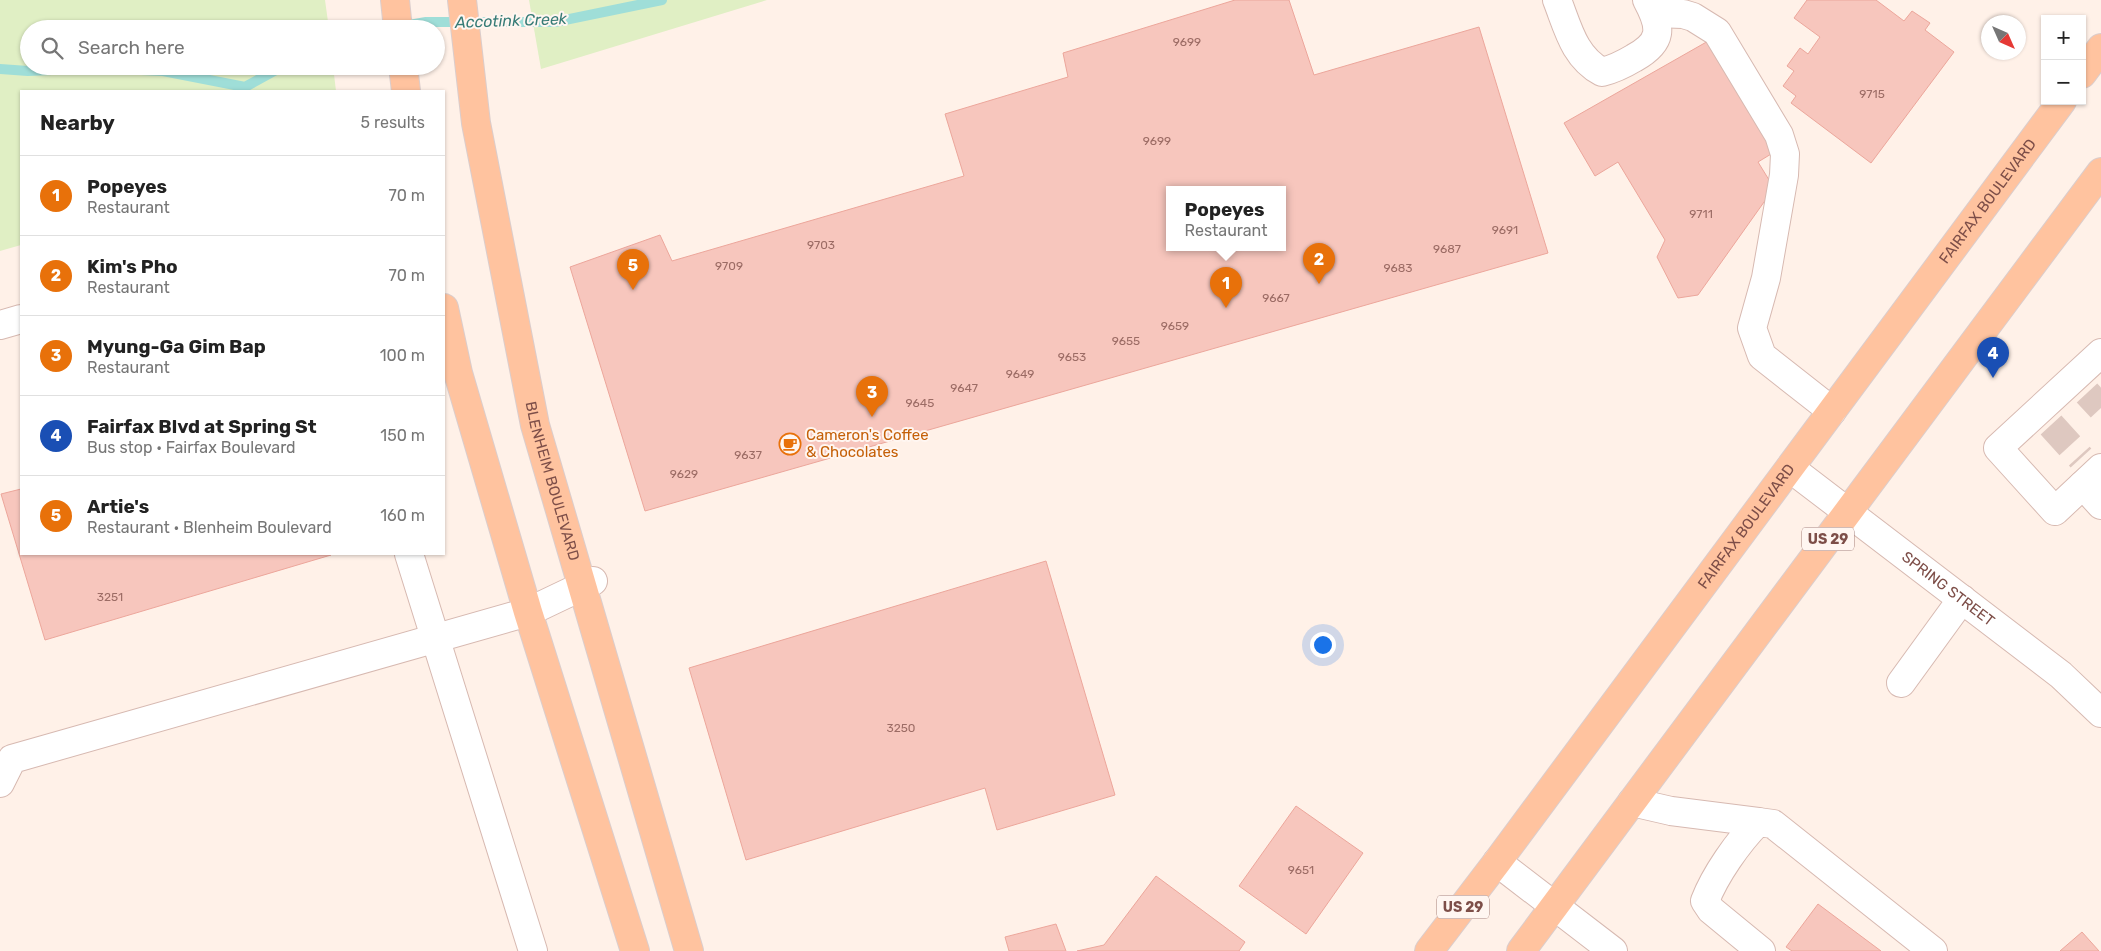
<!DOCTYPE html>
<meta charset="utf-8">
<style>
:root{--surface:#fff;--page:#f2f2f2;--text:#222;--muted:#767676;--line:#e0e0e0;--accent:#1a73e8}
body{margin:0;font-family:Rubik,sans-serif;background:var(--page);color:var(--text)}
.controls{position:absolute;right:15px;top:15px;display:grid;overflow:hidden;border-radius:0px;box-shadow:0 1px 4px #0004}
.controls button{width:45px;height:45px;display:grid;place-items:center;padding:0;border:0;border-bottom:1px solid var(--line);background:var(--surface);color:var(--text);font:25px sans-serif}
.compass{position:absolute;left:1981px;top:15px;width:45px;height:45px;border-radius:50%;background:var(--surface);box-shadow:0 1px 4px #0004;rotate:135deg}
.you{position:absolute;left:1322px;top:644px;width:18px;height:18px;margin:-12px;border:4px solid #fff;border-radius:50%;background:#1a73e8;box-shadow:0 0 0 8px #1a73e833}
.badge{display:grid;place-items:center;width:32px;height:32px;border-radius:50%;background:var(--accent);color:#fff;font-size:16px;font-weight:700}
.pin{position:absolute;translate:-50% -41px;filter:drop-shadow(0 1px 2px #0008)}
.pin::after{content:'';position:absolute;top:26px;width:18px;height:15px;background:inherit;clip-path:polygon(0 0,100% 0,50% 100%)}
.popup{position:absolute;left:1166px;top:186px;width:120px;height:65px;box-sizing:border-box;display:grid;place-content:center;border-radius:0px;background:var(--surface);filter:drop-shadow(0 1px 4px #0005);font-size:16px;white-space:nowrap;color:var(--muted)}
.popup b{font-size:19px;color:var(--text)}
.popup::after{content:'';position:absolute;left:50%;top:100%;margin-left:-10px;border:10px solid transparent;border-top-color:var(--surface)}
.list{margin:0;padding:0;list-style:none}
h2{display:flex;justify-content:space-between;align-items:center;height:65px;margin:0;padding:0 20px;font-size:21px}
h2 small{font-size:16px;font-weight:400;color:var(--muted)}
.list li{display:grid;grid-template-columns:32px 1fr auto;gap:15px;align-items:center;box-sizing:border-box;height:80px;padding:0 20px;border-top:1px solid var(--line)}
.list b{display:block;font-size:19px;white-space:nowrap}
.list p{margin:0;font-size:16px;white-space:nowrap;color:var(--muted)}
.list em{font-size:16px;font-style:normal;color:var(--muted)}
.icon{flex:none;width:28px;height:28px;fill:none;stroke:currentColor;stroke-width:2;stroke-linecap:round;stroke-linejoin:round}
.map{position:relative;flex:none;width:2101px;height:951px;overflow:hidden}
.search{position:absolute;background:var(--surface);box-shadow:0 1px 4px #0004;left:20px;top:20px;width:425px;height:55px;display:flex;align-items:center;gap:12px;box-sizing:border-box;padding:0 18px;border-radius:28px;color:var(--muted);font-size:19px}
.panel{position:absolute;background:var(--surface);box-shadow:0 1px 4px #0004;left:20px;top:90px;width:425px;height:465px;border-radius:0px}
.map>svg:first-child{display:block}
.green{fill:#e0efc4}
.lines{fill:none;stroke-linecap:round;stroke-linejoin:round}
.stream{stroke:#9fded8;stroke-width:10}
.building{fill:#f7c6bd;stroke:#eca69b;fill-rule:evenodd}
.minor-tunnel{stroke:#dec8c0;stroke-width:28;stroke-dasharray:28 14;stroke-linecap:butt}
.minor-casing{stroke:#d7b9b1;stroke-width:30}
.major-casing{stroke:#dbcdcc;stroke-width:30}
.minor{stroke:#fff;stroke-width:28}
.major{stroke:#ffc39f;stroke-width:28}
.labels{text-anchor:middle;stroke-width:4;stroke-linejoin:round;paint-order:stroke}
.number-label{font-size:12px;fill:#9c6c65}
.shield{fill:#fff6f1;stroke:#a4807b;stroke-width:1}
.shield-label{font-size:14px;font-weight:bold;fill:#7d4e48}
.street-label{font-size:15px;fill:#7d4e48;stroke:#fff6f1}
.food-label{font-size:15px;fill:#c56008;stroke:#fff6f1;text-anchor:start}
.water-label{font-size:16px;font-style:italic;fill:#377b76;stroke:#fff6f1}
</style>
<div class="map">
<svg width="2101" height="951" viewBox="0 0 2101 951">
<rect width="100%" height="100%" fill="#fff1e8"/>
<g class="green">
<path d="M0,0H325L329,29H29V66H333L336,91H21V245L0,251Z"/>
<path d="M529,0H767L541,69Z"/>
</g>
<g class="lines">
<g class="stream">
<path d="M398,27L426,22H555L662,0"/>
<path d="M0,69L28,71L99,68L163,71L245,87L283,66"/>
</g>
</g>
<g class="building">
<path d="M1235,0H1289L1314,75L1479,27L1548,253L645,511L570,267L660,235L672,261L964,176L945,114L1068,77L1063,53ZM1170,189H1282V247H1170Z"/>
<path d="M1807,0H1876L1904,21L1912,11L1930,23L1925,30L1954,52L1871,163L1791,103L1796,96L1783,86L1794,71L1787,66L1800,48L1808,54L1820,37L1794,18Z"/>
<path d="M1717,36L1781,148L1758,162L1774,188L1698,295L1678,298L1657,257L1665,240L1618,162L1595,176L1564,123Z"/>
<path d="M21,489V554L331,555L45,640L1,494Z"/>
<path d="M1046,561L1115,795L997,830L985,788L746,860L689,668Z"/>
<path d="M1296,806L1363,853L1306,934L1239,886Z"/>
<path d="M1156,876L1245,942L1239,951H1077L1104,945Z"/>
<path d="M1818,904L1881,951H1792L1786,947Z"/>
<path d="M1056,924L1066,951H1009L1005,937Z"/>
<path d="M2082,932L2099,951H2060Z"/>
</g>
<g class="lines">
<g class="minor-tunnel">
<path d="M2087,393L2101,408"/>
<path d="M2051,425L2081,458"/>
</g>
<g class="minor-casing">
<g id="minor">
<path d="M1557,0C1568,28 1574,57 1602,72C1614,69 1624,64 1634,58C1663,42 1662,28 1647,0"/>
<path d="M1654,13L1683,14L1693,17L1717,32L1779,135L1785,154L1784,175L1766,278L1752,328L1762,356L1832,411"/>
<path d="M0,325L21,319"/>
<path d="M2101,353L1998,448L2055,511L2101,468"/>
<path id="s1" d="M1790,468L2061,675L2101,713"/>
<path d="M2083,485L2101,505"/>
<path d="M409,554L533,951"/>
<path d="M1901,683L1962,599"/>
<path d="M0,783L12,759L528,612L593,581"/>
<path d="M1632,802L1671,811L1758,822"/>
<path d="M1497,862L1613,951"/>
<path d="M1761,951L1711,910L1705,901C1715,875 1738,842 1758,822L1773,824L1933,951"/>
</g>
</g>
<g class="major-casing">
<g id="major">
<path d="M395,0L398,29"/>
<path id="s2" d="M462,0L476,123L535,425L689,951"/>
<path d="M403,66L406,91"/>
<path d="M2082,74L2101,48"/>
<path d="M444,308L458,373L528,612L635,951"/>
<path id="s3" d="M1429,951L1497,862L2062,101"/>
<path d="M1521,951L2101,172"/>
</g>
</g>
<use href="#minor" class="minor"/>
<use href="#major" class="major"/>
</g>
<defs>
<g id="cafe-ring" transform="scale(1.125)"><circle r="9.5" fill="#fff6f1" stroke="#e8710a" stroke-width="1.5"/><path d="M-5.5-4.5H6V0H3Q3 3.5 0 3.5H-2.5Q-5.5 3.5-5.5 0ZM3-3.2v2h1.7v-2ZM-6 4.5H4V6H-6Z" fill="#e8710a"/></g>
</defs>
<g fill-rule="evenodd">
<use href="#cafe-ring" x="790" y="444"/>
</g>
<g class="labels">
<g class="number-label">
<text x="1187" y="46">9699</text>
<text x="1872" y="98">9715</text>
<text x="1157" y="145">9699</text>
<text x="1701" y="218">9711</text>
<text x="1505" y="234">9691</text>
<text x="821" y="249">9703</text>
<text x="1447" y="253">9687</text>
<text x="729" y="270">9709</text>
<text x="1398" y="272">9683</text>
<text x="1276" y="302">9667</text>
<text x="1175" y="330">9659</text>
<text x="1126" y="345">9655</text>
<text x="1072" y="361">9653</text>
<text x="1020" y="378">9649</text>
<text x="964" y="392">9647</text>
<text x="920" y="407">9645</text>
<text x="748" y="459">9637</text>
<text x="684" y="478">9629</text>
<text x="110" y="601">3251</text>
<text x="901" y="732">3250</text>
<text x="1301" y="874">9651</text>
</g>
<g class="shield">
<rect x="1802" y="527.5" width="52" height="23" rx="4"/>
<rect x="1437" y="895.5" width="52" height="23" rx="4"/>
</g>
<g class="shield-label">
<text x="1828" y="544">US 29</text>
<text x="1463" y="912">US 29</text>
</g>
<g class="street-label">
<text dy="5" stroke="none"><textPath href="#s3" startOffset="935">FAIRFAX BOULEVARD</textPath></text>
<text dy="5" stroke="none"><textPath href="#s2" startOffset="490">BLENHEIM BOULEVARD</textPath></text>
<text dy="5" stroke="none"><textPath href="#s3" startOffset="530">FAIRFAX BOULEVARD</textPath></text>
<text dy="5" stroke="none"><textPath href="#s1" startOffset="199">SPRING STREET</textPath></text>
</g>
<g class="food-label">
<text x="806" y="440">Cameron's Coffee<tspan x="806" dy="17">&amp; Chocolates</tspan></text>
</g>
<g class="water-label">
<text transform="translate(511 20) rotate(-2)" y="6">Accotink Creek</text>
</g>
</g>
</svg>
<div class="controls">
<button>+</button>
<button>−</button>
</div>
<svg class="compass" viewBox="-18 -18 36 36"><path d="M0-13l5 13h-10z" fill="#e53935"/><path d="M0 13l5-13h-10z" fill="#767676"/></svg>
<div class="you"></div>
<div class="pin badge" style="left:1226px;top:308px;background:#e8710a">1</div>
<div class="popup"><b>Popeyes</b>Restaurant</div>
<div class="pin badge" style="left:1319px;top:284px;background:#e8710a">2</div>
<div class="pin badge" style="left:872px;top:417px;background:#e8710a">3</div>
<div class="pin badge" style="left:1993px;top:378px;background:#1a4fb4">4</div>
<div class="pin badge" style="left:633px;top:290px;background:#e8710a">5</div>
<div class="search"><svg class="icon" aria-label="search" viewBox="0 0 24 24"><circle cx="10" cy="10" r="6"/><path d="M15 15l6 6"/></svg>Search here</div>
<section class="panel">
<h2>Nearby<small>5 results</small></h2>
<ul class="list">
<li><span class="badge" style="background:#e8710a">1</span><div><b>Popeyes</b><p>Restaurant</p></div><em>70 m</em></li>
<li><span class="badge" style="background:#e8710a">2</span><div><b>Kim's Pho</b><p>Restaurant</p></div><em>70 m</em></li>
<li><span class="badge" style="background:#e8710a">3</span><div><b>Myung-Ga Gim Bap</b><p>Restaurant</p></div><em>100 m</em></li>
<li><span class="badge" style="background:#1a4fb4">4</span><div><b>Fairfax Blvd at Spring St</b><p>Bus stop · Fairfax Boulevard</p></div><em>150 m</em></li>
<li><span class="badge" style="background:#e8710a">5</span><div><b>Artie's</b><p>Restaurant · Blenheim Boulevard</p></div><em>160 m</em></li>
</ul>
</section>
</div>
